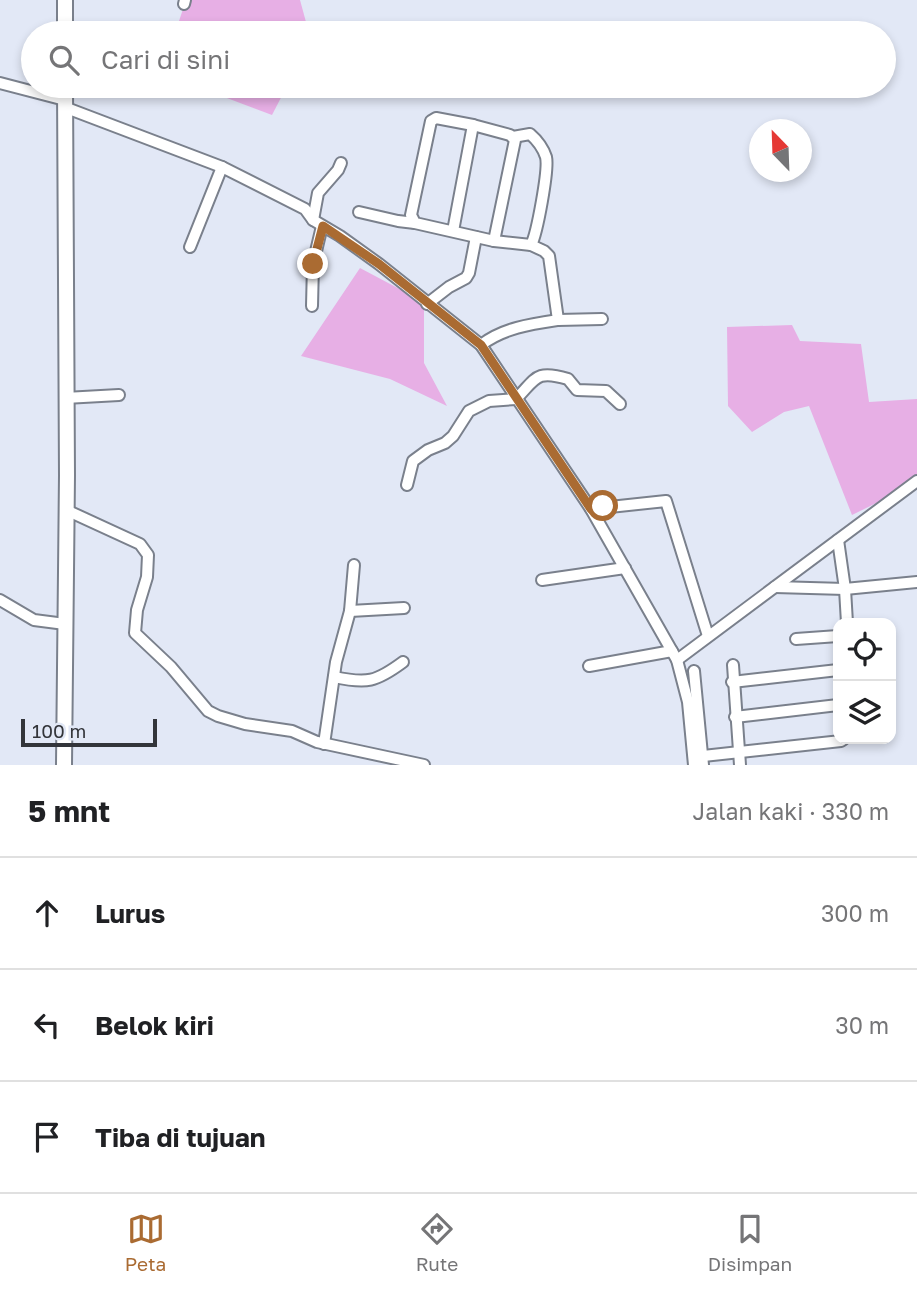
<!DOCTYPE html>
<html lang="id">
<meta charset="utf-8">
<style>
:root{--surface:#fff;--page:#f2f2f2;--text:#202124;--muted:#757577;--line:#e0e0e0;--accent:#aa6b32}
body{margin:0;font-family:"Golos Text",sans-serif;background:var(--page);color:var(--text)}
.controls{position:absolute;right:21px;bottom:21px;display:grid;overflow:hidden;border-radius:14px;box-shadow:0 4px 10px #0003}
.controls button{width:63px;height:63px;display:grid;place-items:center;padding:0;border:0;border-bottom:2px solid var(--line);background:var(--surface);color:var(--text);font:35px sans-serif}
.compass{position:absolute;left:749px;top:119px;width:63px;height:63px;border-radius:50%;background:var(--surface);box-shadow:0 4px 10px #0003;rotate:337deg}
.scale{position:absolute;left:21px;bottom:18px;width:136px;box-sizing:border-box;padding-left:7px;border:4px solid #33353a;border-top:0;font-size:19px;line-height:24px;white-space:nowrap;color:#33353a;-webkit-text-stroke:5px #e2e8f6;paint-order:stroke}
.stop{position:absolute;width:21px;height:21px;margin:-16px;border:5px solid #aa6b32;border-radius:50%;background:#fff}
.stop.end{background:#aa6b32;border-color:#fff;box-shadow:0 2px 7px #0008}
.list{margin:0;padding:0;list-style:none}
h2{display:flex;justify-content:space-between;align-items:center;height:91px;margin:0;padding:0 28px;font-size:30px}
h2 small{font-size:23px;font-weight:400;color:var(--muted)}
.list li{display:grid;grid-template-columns:46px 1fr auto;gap:21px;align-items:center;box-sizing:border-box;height:112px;padding:0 28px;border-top:2px solid var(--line)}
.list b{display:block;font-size:26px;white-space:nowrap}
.list em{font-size:23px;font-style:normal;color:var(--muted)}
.icon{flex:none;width:38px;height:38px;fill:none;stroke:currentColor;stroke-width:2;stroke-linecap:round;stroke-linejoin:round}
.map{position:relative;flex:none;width:917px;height:765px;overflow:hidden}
.search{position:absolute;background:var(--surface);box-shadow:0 4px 10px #0003;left:21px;right:21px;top:21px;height:77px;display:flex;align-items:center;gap:18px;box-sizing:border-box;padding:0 24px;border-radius:38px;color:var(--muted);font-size:26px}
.sheet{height:427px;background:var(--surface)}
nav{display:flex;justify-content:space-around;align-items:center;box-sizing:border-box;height:98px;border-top:2px solid var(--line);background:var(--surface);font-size:19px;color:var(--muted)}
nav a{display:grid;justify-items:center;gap:4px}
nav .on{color:var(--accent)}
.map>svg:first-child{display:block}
.green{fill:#e7afe5}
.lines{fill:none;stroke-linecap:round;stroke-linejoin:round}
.minor-casing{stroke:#7a808c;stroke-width:14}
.secondary-casing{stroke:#7a808c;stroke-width:18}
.minor{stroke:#fff;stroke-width:10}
.secondary{stroke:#fff;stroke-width:14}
.route{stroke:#aa6b32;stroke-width:9}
</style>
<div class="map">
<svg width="917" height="765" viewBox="0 0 917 765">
<rect width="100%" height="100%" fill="#e2e8f6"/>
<g class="green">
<path d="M186,0H300L309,33H175Z"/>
<path d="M195,86H287L272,115Z"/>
<path d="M360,268L424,302V363L447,406L390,379L301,356Z"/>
<path d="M792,325L800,341L861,344L869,402L917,399V483L852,515L809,406L784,412L752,432L728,406L727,327Z"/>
</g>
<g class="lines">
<g class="minor-casing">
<g id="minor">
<path d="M184,4L185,0"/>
<path d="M0,83L65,100"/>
<path d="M64,107L222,167L305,209L313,220L340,236L379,264L481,345L591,509L677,660L688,702L694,765"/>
<path d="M473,125L436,118L431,121L411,215L415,223L494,241L531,245C537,234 549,169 546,157C543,148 537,140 530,134L513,137"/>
<path d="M359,212L398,221L415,223"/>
<path d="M313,220L318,193L338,170L341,163"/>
<path d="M453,231L473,125L510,135L515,140L494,241"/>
<path d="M190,247L222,167"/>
<path d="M427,304L449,287L466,278L469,273L476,237"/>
<path d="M312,306L313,264L322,226"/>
<path d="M558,320L602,319"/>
<path d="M481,345C503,328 531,324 558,320L549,256L544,251L531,245"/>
<path d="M65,398L119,395"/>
<path d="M407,485L413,461L428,450L445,443L453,436L469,411L489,401L516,399C536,379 535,369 568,379L577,390L606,391L620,404"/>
<path d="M591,509L666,501L708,636"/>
<path d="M66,510L140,544L148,555L147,577L137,610L135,633L171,667L208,711L218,716L245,724L292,731L317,742L424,765"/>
<path d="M838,540L845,589L847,623"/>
<path d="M542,580L625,568"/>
<path d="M775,587L845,589L917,582"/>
<path d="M0,600L34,620L65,624"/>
<path d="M350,611L404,608"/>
<path d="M796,639L838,636"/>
<path d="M677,660L917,481"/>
<path d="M733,665L740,765"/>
<path d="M589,666L672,651"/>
<path d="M694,671L703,765"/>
<path d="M334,677C367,684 376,682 403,662"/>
<path d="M732,682L838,670"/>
<path d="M735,717L838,705"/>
<path d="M324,744L336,662L350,611L354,565"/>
<path d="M694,757L841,741L844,739"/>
</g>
</g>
<g class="secondary-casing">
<g id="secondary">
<path d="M65,33V0"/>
<path d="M64,765L67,475L65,86"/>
</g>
</g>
<use href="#minor" class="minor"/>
<use href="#secondary" class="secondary"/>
</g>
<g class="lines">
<path class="route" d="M313,264L323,226L379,264L481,345L591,509L603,506"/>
</g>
</svg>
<div class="controls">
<button><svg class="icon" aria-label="locate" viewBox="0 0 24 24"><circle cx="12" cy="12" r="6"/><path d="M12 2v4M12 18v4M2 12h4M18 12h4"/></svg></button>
<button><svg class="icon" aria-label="layers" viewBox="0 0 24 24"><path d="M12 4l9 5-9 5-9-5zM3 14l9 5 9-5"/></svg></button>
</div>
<svg class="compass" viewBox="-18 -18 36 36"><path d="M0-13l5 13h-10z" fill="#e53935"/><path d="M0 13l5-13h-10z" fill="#757577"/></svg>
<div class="scale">100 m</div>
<div class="stop" style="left:603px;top:506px"></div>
<div class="stop end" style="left:313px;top:264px"></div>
<div class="search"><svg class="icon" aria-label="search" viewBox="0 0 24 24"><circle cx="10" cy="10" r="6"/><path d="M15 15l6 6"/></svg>Cari di sini</div>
</div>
<section class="sheet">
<h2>5 mnt<small>Jalan kaki · 330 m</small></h2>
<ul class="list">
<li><svg class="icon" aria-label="ahead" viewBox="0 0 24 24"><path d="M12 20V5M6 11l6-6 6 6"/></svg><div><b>Lurus</b></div><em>300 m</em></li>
<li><svg class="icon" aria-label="left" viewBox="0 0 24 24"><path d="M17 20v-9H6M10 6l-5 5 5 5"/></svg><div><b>Belok kiri</b></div><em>30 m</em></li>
<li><svg class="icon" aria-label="arrive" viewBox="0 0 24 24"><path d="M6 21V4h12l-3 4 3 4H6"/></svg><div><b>Tiba di tujuan</b></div></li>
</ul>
</section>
<nav>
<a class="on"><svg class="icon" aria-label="map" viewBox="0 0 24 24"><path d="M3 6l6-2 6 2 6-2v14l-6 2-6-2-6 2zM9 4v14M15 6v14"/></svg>Peta</a>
<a><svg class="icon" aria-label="directions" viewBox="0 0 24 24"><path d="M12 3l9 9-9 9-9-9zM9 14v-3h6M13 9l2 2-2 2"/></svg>Rute</a>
<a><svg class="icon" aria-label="saved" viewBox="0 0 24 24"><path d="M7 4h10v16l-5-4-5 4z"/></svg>Disimpan</a>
</nav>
